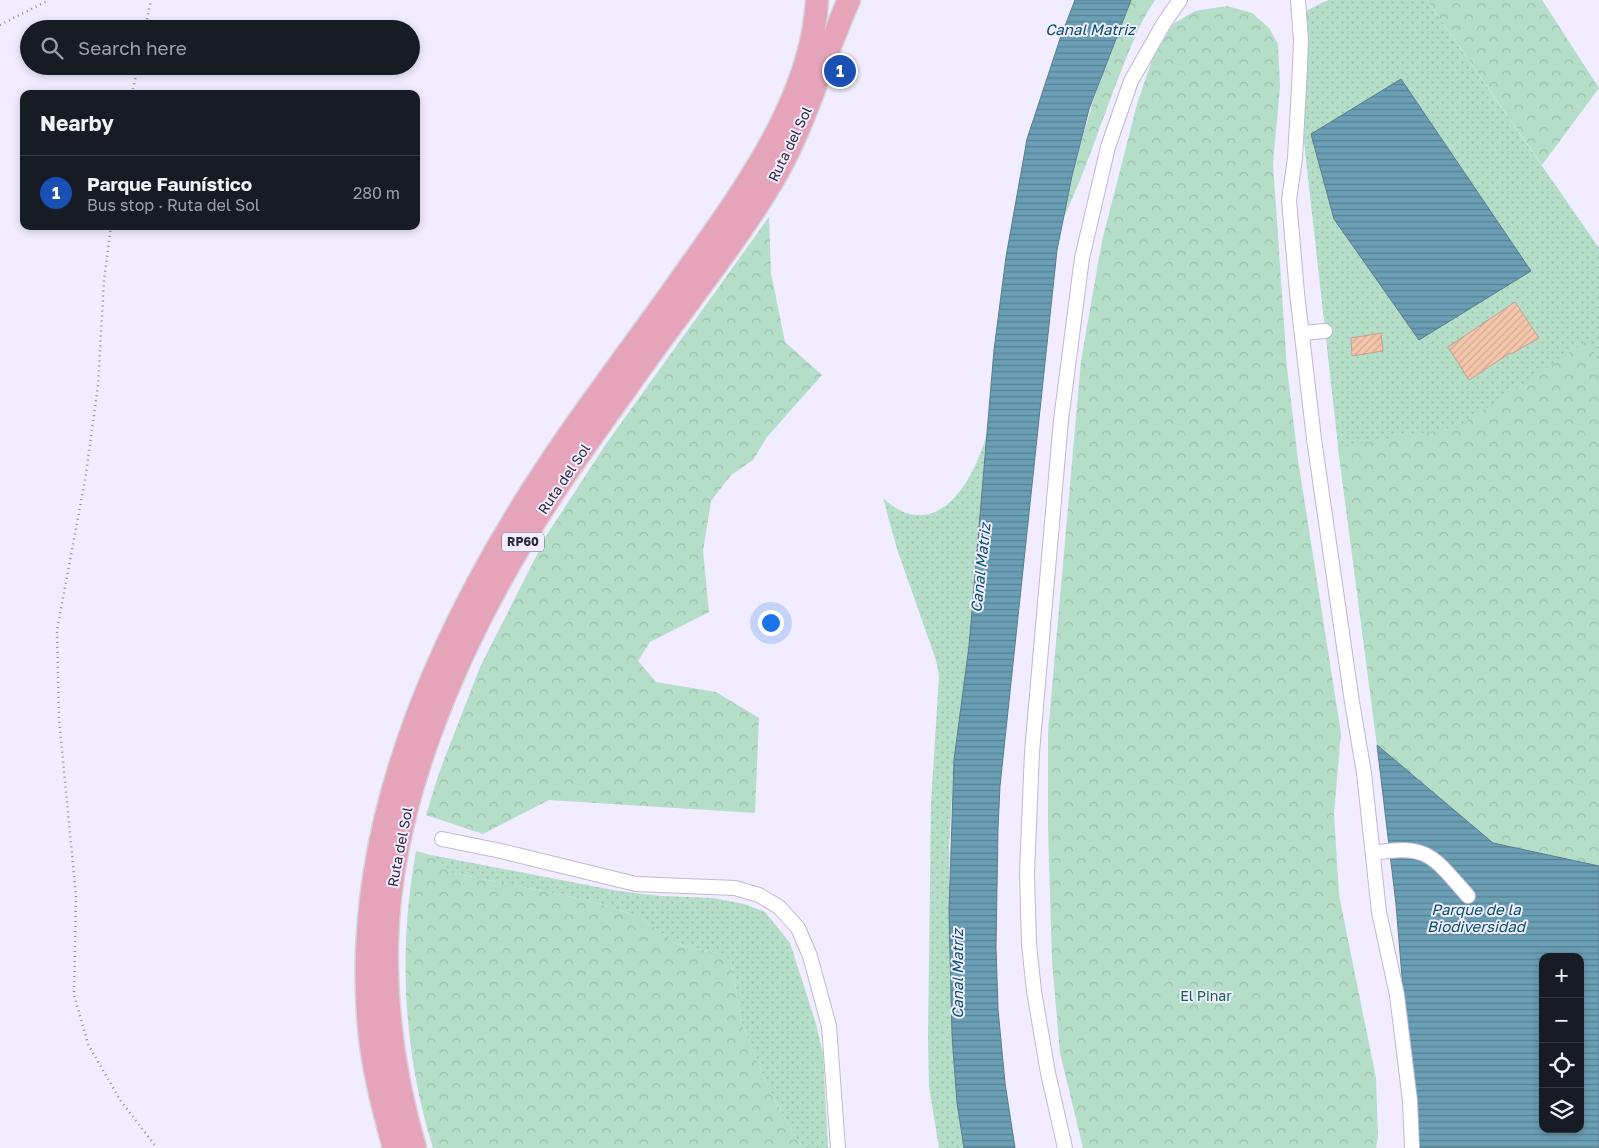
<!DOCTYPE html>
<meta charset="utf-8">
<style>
:root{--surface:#171b24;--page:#20242c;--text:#f1f3f6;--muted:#9ea1a6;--line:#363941;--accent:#297370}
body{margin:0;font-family:"Golos Text",sans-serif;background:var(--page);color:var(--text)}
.controls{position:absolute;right:15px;bottom:15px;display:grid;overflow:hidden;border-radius:10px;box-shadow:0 2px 8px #0003}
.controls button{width:45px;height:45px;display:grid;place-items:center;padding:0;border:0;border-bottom:1px solid var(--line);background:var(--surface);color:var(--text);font:25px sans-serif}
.you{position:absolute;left:770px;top:622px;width:18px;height:18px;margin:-12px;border:4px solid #fff;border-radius:50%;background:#1a73e8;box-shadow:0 0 0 8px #1a73e833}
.badge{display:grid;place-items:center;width:32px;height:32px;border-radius:50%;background:var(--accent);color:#fff;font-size:16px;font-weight:700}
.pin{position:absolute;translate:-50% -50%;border:2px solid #fff;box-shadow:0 1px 5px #0006}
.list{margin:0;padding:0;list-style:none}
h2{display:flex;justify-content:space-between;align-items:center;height:65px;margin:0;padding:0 20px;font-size:21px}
h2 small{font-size:16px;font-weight:400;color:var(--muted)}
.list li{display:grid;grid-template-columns:32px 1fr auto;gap:15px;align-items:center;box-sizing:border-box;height:75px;padding:0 20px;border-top:1px solid var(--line)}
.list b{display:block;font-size:19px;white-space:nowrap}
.list p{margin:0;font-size:16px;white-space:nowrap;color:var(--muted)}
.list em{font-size:16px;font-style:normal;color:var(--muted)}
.icon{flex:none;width:28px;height:28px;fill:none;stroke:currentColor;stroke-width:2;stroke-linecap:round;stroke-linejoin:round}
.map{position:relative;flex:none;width:1599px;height:1148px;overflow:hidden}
.search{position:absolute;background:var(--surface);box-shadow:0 2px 8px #0003;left:20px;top:20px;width:400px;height:55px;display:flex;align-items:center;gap:12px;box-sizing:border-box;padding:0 18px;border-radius:28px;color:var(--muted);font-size:19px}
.panel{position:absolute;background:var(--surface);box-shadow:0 2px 8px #0003;left:20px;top:90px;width:400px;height:140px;border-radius:10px}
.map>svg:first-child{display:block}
.grass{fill:url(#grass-dots)}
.forest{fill:url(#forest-crowns)}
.water{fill:url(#water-rules);stroke:#597c8f;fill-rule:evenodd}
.building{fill:url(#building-hatch);stroke:#c1a391}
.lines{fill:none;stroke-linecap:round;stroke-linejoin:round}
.street-casing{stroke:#c0b7d6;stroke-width:16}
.primary-casing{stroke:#d5d4d7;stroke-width:25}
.path{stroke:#938e9e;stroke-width:2.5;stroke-dasharray:1 4;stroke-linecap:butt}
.street{stroke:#fff;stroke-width:14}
.primary{stroke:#e5a4b9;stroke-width:22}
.labels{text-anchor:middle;stroke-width:4;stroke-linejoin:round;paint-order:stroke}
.shield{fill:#f1ecff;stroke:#686472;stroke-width:1}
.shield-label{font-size:12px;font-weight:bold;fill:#2e2a36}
.street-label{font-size:14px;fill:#2e2a36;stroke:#f1ecff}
.park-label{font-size:14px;fill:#0d6544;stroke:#f1ecff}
.water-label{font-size:15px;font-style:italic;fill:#045068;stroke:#f1ecff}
</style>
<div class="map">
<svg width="1599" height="1148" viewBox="0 0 1599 1148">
<defs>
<pattern id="grass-dots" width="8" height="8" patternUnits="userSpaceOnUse" patternTransform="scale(1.25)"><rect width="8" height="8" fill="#b5dec8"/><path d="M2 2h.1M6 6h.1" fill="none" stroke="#9cbfac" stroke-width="1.8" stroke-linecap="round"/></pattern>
<pattern id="forest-crowns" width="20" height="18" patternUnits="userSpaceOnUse" patternTransform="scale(1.25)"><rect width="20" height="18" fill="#b5dec8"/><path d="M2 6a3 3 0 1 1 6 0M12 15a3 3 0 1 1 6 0" fill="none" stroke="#9cbfac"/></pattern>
<pattern id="water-rules" width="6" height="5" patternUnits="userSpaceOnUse" patternTransform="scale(1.25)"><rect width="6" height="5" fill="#6b9fb5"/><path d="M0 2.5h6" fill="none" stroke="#588294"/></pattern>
<pattern id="building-hatch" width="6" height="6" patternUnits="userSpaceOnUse" patternTransform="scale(1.25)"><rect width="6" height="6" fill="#f3c5aa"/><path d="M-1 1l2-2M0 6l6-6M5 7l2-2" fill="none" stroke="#d1a993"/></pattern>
</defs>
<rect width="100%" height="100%" fill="#f1ecff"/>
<g class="grass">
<path d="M1328,0H1427L1599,248V866L1493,843L1377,745L1339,455L1304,142V12Z"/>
<path d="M988,428L969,646L954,760L949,848L952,1035L957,1103L964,1148H939L929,1087L928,1038L931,803L939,676L936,660L897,549L883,498C938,549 978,475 988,428Z"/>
<path d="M431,855L618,891L662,896L713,898L744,904L765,912L790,943L816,1024L823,1054L828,1148H802L770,1092L742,1024L731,961L722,954L676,944L643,919L622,911L587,900L453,873Z"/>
</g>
<g class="forest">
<path d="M1131,0H1155C1141,20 1132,44 1123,66C1103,116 1087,168 1064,217C1078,141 1101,71 1131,0Z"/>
<path d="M1427,0H1542L1599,88L1542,165Z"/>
<path d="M1227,6L1252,13L1269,28L1278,44L1280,87L1273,163L1287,368L1298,460L1341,733L1334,814L1339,895L1376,1078L1378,1137L1376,1148H1083L1060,1053L1052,962L1048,829V733L1081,361L1102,241L1137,104L1152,60L1173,24L1195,11Z"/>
<path d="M769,217L771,273L785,342L822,375L767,437L753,460L731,475L711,501L703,551L709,612L650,642L638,661L656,682L716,692L759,718L755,813L549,800L483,834L426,815L439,773L480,667L548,533L606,444Z"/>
<path d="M1585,342L1599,360V866L1493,843L1377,745L1338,446L1457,428Z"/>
<path d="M416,851L431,855L453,873L587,900L622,911L643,919L676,944L722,954L731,961L742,1024L770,1092L802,1148H433C403,1052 398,950 416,851Z"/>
</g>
<g class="water">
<path d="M1075,0H1131L1089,109L1072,176L1057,250L1000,786L998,828L996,947L998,1009L1005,1083L1015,1148H964L957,1103L952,1035L949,911L954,760L969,646L994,350L1006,257L1027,139L1060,39Z"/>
<path d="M1401,79L1531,271L1419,340L1334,219L1311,134Z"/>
<path d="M1377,745L1493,843L1599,866V1148H1416L1396,904ZM1543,957H1580V1129H1543Z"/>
</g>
<g class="building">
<path d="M1515,302L1539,338L1511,354L1510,353L1469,380L1448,347Z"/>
<path d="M1381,333L1383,351L1352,356L1351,338Z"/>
</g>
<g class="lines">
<g class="street-casing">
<g id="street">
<path d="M1298,0L1301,40L1299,87L1295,158L1289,200L1297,293L1314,439L1352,702L1364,773L1379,912L1397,995L1410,1101L1412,1148"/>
<path d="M1302,333L1325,331"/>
<path d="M442,839L501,851L636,884L735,888L759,895L779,907L798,928L810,956L829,1026L838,1148"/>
<path d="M1374,853C1429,843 1434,858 1468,896"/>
<path d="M1065,1148L1048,1073L1034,991L1029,944L1027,873L1032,752L1061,420L1082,258L1108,147L1131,81L1164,23L1180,0"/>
</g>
</g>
<g class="primary-casing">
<g id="primary">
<path d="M394,1148C384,1111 374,1074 370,1036C350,852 421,673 515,518C564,436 624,360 679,282C736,201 812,103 817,0"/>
<path d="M415,1148C395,1080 385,1011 387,940C391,802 454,656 524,539C557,484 595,432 632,380C678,314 730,251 772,182C806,125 822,60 849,0"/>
</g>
</g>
<g class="path">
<path d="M0,25L49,0"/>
<path d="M145,29L151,0"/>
<path d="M132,94L138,66"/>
<path d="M111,226L104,280L98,386L85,480L57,630L59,719L76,896L74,995L88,1044L120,1100L157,1148"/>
</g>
<use href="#street" class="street"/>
<use href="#primary" class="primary"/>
</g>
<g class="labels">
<rect class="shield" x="502" y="532.5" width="42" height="19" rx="4"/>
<g class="shield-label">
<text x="523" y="546">RP60</text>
</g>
<g class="street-label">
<text transform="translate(790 144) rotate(-64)" y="5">Ruta del Sol</text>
<text transform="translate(564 479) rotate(-56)" y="5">Ruta del Sol</text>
<text transform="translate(400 847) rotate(-79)" y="5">Ruta del Sol</text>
</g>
<g class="park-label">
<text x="1206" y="1001">El Pinar</text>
</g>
<g class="water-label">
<text x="1090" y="35">Canal Matriz</text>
<text transform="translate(981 568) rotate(-84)" y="5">Canal Matriz</text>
<text x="1476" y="915">Parque de la<tspan x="1476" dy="17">Biodiversidad</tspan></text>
<text transform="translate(958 974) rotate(-90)" y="5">Canal Matriz</text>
</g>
</g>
</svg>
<div class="controls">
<button>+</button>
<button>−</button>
<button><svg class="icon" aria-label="locate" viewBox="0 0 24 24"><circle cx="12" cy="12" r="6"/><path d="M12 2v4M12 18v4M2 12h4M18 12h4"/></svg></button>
<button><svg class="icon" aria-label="layers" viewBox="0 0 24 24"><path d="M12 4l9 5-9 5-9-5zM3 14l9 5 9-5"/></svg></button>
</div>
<div class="you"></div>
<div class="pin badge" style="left:840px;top:71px;background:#1a4fb4">1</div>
<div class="search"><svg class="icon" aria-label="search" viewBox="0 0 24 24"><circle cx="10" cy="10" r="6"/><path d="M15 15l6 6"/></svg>Search here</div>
<section class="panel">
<h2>Nearby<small></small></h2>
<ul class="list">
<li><span class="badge" style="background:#1a4fb4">1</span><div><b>Parque Faunístico</b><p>Bus stop · Ruta del Sol</p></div><em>280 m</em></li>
</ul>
</section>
</div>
